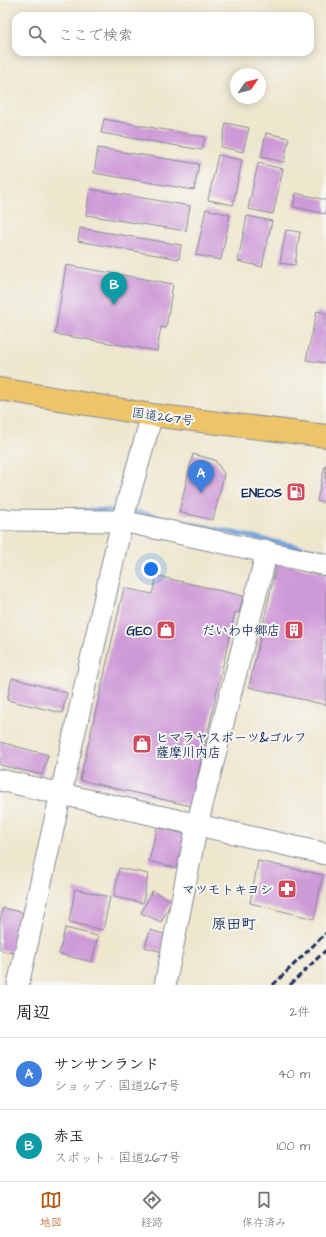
<!DOCTYPE html>
<html lang="ja">
<meta charset="utf-8">
<style>
:root{--surface:#fff;--page:#f2f2f2;--text:#202124;--muted:#757577;--line:#e0e0e0;--accent:#b45309}
body{margin:0;font-family:"Architects Daughter","Klee One",sans-serif;background:var(--page);color:var(--text)}
.compass{position:absolute;left:230px;top:68px;width:36px;height:36px;border-radius:50%;background:var(--surface);box-shadow:0 2px 10px #0003;rotate:55deg}
.you{position:absolute;left:151px;top:569px;width:14px;height:14px;margin:-10px;border:3px solid #fff;border-radius:50%;background:#1a73e8;box-shadow:0 0 0 6px #1a73e833}
.badge{display:grid;place-items:center;width:26px;height:26px;border-radius:50%;background:var(--accent);color:#fff;font-size:13px;font-weight:700}
.pin{position:absolute;translate:-50% -33px;filter:drop-shadow(0 1px 2px #0008)}
.pin::after{content:'';position:absolute;top:21px;width:14px;height:12px;background:inherit;clip-path:polygon(0 0,100% 0,50% 100%)}
.list{margin:0;padding:0;list-style:none}
h2{display:flex;justify-content:space-between;align-items:center;height:52px;margin:0;padding:0 16px;font-size:17px}
h2 small{font-size:13px;font-weight:400;color:var(--muted)}
.list li{display:grid;grid-template-columns:26px 1fr auto;gap:12px;align-items:center;box-sizing:border-box;height:72px;padding:0 16px;border-top:1px solid var(--line)}
.list b{display:block;font-size:15px;white-space:nowrap}
.list p{margin:0;font-size:13px;white-space:nowrap;color:var(--muted)}
.list em{font-size:13px;font-style:normal;color:var(--muted)}
.icon{flex:none;width:22px;height:22px;fill:none;stroke:currentColor;stroke-width:2;stroke-linecap:round;stroke-linejoin:round}
.map{position:relative;flex:none;width:326px;height:985px;overflow:hidden}
.search{position:absolute;background:var(--surface);box-shadow:0 2px 10px #0003;left:12px;right:12px;top:12px;height:44px;display:flex;align-items:center;gap:10px;box-sizing:border-box;padding:0 14px;border-radius:12px;color:var(--muted);font-size:15px}
.sheet{height:196px;background:var(--surface)}
nav{display:flex;justify-content:space-around;align-items:center;box-sizing:border-box;height:56px;border-top:1px solid var(--line);background:var(--surface);font-size:11px;color:var(--muted)}
nav a{display:grid;justify-items:center;gap:2px}
nav .on{color:var(--accent)}
.map>svg:first-child{display:block}
.lines{fill:none;stroke-linecap:round;stroke-linejoin:round}
.stream{stroke:#6fa1da;stroke-width:5}
.building{fill:#ce99d7}
.minor-casing{stroke:#848a96;stroke-width:23}
.highway-casing{stroke:#848a96;stroke-width:24}
.minor{stroke:#fff;stroke-width:21}
.highway{stroke:#eec469;stroke-width:22}
.rail{stroke:#1b2f5e;stroke-width:3;stroke-dasharray:6 3;stroke-linecap:butt}
.labels{text-anchor:middle;stroke-width:4;stroke-linejoin:round;paint-order:stroke}
.street-label{font-size:13px;fill:#1b2f5e;stroke:#f6f6f2}
.poi-label{font-size:13px;font-weight:bold;fill:#1b2f5e;stroke:#f6f6f2;text-anchor:end}
.quarter-label{font-size:15px;font-weight:bold;fill:#1b2f5e;stroke:#f6f6f2}
</style>
<div class="map">
<svg width="326" height="985" viewBox="0 0 326 985">
<rect width="100%" height="100%" fill="#f6f6f2"/>
<filter id="ink" filterUnits="userSpaceOnUse"><feTurbulence type="fractalNoise" baseFrequency=".025" numOctaves="2"/><feDisplacementMap in="SourceGraphic" scale="8" xChannelSelector="R" yChannelSelector="G"/><feConvolveMatrix kernelMatrix="1 2 1 2 8 2 1 2 1" color-interpolation-filters="sRGB"/></filter>
<filter id="wash" filterUnits="userSpaceOnUse"><feTurbulence type="fractalNoise" baseFrequency=".012" numOctaves="4" result="noise"/><feDisplacementMap in="SourceGraphic" scale="16" xChannelSelector="R" yChannelSelector="G"/><feGaussianBlur stdDeviation="0.9" result="paint"/><feColorMatrix in="noise" values="0 0 0 0 0 0 0 0 0 0 0 0 0 0 0 0 0 1.4 0 .05"/><feComposite in="paint" operator="in"/></filter>
<g filter="url(#wash)">
<rect width="100%" height="100%" fill="#eee6cd"/>
<g class="lines">
<g class="stream">
<path d="M75,510L119,511"/>
<path d="M129,512L141,513L326,553"/>
</g>
</g>
<g id="blocks">
<g class="building">
<path d="M104,119L205,137L202,150L101,133Z"/>
<path d="M226,123L249,128L243,152L221,147Z"/>
<path d="M266,133L289,138L284,162L261,157Z"/>
<path d="M98,148L199,164L194,190L94,173Z"/>
<path d="M218,155L242,160L233,205L208,200Z"/>
<path d="M258,163L283,169L273,214L248,209Z"/>
<path d="M90,189L190,206L186,231L86,215Z"/>
<path d="M296,193L326,200V214L293,207Z"/>
<path d="M206,209L230,215L221,260L196,255Z"/>
<path d="M247,216L272,221L262,267L238,261Z"/>
<path d="M80,228L181,245L179,259L78,241Z"/>
<path d="M286,230L300,232L295,265L280,263Z"/>
<path d="M66,265L173,284L166,328L161,327L157,351L55,334Z"/>
<path d="M317,311L326,313V363L306,360Z"/>
<path d="M193,454L215,460L224,474L213,520L179,512Z"/>
<path d="M325,465H326V503L317,501Z"/>
<path d="M277,562L326,573V705L249,687Z"/>
<path d="M157,576L243,596L239,613L235,612L191,806L80,780L124,588L152,594Z"/>
<path d="M12,678L67,693L62,713L7,700Z"/>
<path d="M0,742L48,755L42,775L0,765Z"/>
<path d="M157,827L192,836L183,870L149,861Z"/>
<path d="M258,861L323,875L314,919L250,903Z"/>
<path d="M119,868L148,874L143,903L114,897Z"/>
<path d="M75,889L110,897L103,930L69,922Z"/>
<path d="M152,891L172,901L161,922L141,913Z"/>
<path d="M3,908L29,914L21,955L0,950V921Z"/>
<path d="M65,928L98,936L92,962L59,954Z"/>
<path d="M150,930L167,935L162,952L145,947Z"/>
</g>
</g>
</g>
<g filter="url(#ink)">
<use href="#blocks" fill-opacity="0" stroke="#848a96" stroke-width="1"/>
<g class="lines">
<g class="minor-casing">
<g id="minor">
<path d="M0,520L122,521L326,565"/>
<path d="M0,780L326,854"/>
<path d="M18,985L122,521L152,415"/>
<path d="M165,985L197,825L267,551"/>
</g>
</g>
<g class="highway-casing">
<path id="highway" d="M0,389L152,415L326,436"/>
</g>
<use href="#minor" class="minor"/>
<use href="#highway" class="highway"/>
<g class="rail">
<path d="M273,985L326,933"/>
<path d="M290,985L326,950"/>
</g>
</g>
</g>
<defs>
<g id="fuel-square" transform="scale(1)"><rect x="-9" y="-9" width="18" height="18" rx="4" fill="#d1495b" stroke="#f6f6f2"/><path d="M-5.5-6h7V0h2V4h1.3V-2.5L3-4.5l.8-.8L6-3V5H2.5V1h-1V6h-7ZM-4.2-4.7v3.2H.2V-4.7Z" fill="#fff"/></g>
<g id="shop-square" transform="scale(1)"><rect x="-9" y="-9" width="18" height="18" rx="4" fill="#d1495b" stroke="#f6f6f2"/><path d="M-5-2.5h2.3a2.7 3.5 0 0 1 5.4 0H5L5.5 6h-11ZM-1.5-2.5h3a1.5 2.3 0 0 0-3 0Z" fill="#fff"/></g>
<g id="building-square" transform="scale(1)"><rect x="-9" y="-9" width="18" height="18" rx="4" fill="#d1495b" stroke="#f6f6f2"/><path d="M-4-6H4V6H1V3H-1V6H-4ZM-2.5-4.3h1.7v1.8h-1.7ZM.8-4.3h1.7v1.8H.8ZM-2.5-1h1.7V.8h-1.7ZM.8-1h1.7V.8H.8Z" fill="#fff"/></g>
<g id="pharmacy-square" transform="scale(1)"><rect x="-9" y="-9" width="18" height="18" rx="4" fill="#d1495b" stroke="#f6f6f2"/><path d="M-2-6h4v4h4v4h-4v4h-4v-4h-4v-4h4Z" fill="#fff"/></g>
</defs>
<g fill-rule="evenodd">
<use href="#fuel-square" x="296" y="492"/>
<use href="#shop-square" x="166" y="630"/>
<use href="#building-square" x="294" y="630"/>
<use href="#shop-square" x="142" y="744"/>
<use href="#pharmacy-square" x="287" y="889"/>
</g>
<g class="labels">
<g class="street-label">
<text transform="translate(163 416) rotate(8)" y="5">国道267号</text>
</g>
<g class="poi-label">
<text x="282" y="497">ENEOS</text>
<text x="152" y="635">GEO</text>
<text x="280" y="635">だいわ中郷店</text>
<text x="156" y="742" text-anchor="start">ヒマラヤスポーツ&amp;ゴルフ<tspan x="156" dy="15">薩摩川内店</tspan></text>
<text x="273" y="894">マツモトキヨシ</text>
</g>
<g class="quarter-label">
<text x="234" y="929">原田町</text>
</g>
</g>
</svg>
<svg class="compass" viewBox="-18 -18 36 36"><path d="M0-13l5 13h-10z" fill="#e53935"/><path d="M0 13l5-13h-10z" fill="#757577"/></svg>
<div class="you"></div>
<div class="pin badge" style="left:201px;top:493px;background:#3f7fe0">A</div>
<div class="pin badge" style="left:114px;top:305px;background:#0f9aa8">B</div>
<div class="search"><svg class="icon" aria-label="search" viewBox="0 0 24 24"><circle cx="10" cy="10" r="6"/><path d="M15 15l6 6"/></svg>ここで検索</div>
</div>
<section class="sheet">
<h2>周辺<small>2件</small></h2>
<ul class="list">
<li><span class="badge" style="background:#3f7fe0">A</span><div><b>サンサンランド</b><p>ショップ · 国道267号</p></div><em>40 m</em></li>
<li><span class="badge" style="background:#0f9aa8">B</span><div><b>赤玉</b><p>スポット · 国道267号</p></div><em>100 m</em></li>
</ul>
</section>
<nav>
<a class="on"><svg class="icon" aria-label="map" viewBox="0 0 24 24"><path d="M3 6l6-2 6 2 6-2v14l-6 2-6-2-6 2zM9 4v14M15 6v14"/></svg>地図</a>
<a><svg class="icon" aria-label="directions" viewBox="0 0 24 24"><path d="M12 3l9 9-9 9-9-9zM9 14v-3h6M13 9l2 2-2 2"/></svg>経路</a>
<a><svg class="icon" aria-label="saved" viewBox="0 0 24 24"><path d="M7 4h10v16l-5-4-5 4z"/></svg>保存済み</a>
</nav>
